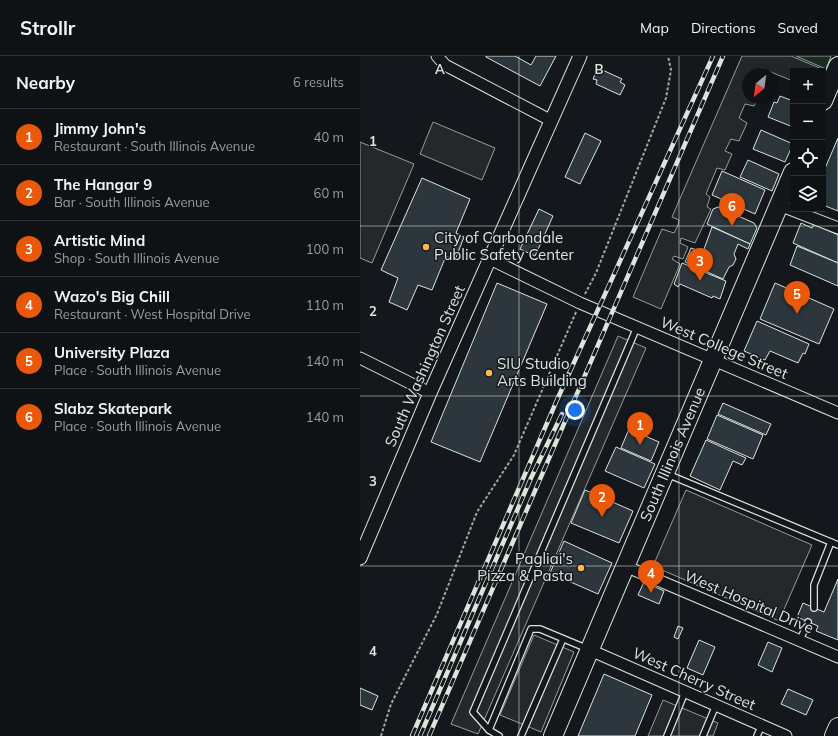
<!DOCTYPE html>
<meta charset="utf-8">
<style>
:root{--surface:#0f1215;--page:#1d2022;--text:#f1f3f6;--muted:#9b9ea0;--line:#2f3234;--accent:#ea580c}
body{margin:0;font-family:Mulish,sans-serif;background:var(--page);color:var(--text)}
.controls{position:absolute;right:12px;top:12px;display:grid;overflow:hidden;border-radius:0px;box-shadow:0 4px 16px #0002}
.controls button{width:36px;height:36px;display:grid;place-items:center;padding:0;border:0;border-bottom:1px solid var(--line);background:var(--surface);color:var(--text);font:20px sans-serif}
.compass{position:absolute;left:382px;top:12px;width:36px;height:36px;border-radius:50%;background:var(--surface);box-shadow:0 4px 16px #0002;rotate:209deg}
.you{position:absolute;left:215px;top:354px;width:14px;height:14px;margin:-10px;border:3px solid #fff;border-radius:50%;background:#1a73e8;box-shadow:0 0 0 6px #1a73e833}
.badge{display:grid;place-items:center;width:26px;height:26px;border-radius:50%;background:var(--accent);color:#fff;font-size:13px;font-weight:700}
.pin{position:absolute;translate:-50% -33px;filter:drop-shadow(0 1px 2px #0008)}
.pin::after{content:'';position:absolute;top:21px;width:14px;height:12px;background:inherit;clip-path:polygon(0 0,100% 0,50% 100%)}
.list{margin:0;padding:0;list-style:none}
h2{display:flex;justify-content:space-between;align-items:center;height:52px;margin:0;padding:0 16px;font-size:17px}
h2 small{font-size:13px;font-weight:400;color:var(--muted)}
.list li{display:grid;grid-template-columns:26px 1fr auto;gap:12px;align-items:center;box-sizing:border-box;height:56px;padding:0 16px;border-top:1px solid var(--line)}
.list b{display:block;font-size:15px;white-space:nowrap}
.list p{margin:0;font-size:13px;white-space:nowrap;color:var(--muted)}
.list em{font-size:13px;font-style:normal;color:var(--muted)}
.icon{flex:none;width:22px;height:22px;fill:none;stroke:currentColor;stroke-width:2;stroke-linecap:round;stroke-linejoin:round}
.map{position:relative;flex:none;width:478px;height:680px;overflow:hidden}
header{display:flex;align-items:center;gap:24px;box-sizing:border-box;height:56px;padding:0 20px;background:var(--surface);border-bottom:1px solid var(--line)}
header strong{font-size:19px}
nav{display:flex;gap:22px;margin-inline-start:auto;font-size:14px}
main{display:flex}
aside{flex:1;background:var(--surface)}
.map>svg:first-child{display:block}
.green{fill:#1a2d24;stroke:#939e99}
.parking{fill:#24282b;stroke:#939e99}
.building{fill:#2c363c;stroke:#d8e6dc}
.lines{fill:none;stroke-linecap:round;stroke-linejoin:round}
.service-casing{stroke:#d8e6dc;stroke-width:8}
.minor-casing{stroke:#d8e6dc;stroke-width:13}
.tertiary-casing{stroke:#d8e6dc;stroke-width:15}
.trunk-casing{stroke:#d8e6dc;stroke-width:20}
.path{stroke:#9da8a2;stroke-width:2;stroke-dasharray:3 2;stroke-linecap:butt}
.service{stroke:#14181c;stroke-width:5.5}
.minor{stroke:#14181c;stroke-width:11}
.tertiary{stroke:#14181c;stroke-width:13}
.trunk{stroke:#14181c;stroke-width:18}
.rail-casing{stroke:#d8e6dc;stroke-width:4.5}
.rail{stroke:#14181c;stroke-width:3;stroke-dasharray:9;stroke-linecap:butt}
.grid{fill:none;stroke:#d8e6dc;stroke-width:1;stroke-opacity:0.55}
.poi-dot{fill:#ffb74d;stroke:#14181c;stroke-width:1.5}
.labels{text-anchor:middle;stroke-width:3;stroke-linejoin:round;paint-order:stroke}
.poi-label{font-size:15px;fill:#d8e6dc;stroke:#14181c;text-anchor:start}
.street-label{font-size:15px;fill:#d8e6dc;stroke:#14181c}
.grid-label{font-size:13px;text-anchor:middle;font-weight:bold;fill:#d8e6dc;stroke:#14181c;stroke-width:3;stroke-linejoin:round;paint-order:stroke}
</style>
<header>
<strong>Strollr</strong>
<nav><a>Map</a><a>Directions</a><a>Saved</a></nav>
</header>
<main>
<aside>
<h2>Nearby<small>6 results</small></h2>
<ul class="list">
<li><span class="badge">1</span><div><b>Jimmy John's</b><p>Restaurant · South Illinois Avenue</p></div><em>40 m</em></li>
<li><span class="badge">2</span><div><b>The Hangar 9</b><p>Bar · South Illinois Avenue</p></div><em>60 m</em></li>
<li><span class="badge">3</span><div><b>Artistic Mind</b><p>Shop · South Illinois Avenue</p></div><em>100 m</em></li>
<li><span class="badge">4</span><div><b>Wazo's Big Chill</b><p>Restaurant · West Hospital Drive</p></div><em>110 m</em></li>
<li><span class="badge">5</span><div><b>University Plaza</b><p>Place · South Illinois Avenue</p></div><em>140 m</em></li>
<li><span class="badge">6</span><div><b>Slabz Skatepark</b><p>Place · South Illinois Avenue</p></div><em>140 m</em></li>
</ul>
</aside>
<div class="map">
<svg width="478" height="680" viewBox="0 0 478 680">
<rect width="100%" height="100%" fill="#14181c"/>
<path class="green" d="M436,0H471L466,13Z"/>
<g class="parking">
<path d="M382,0H431L462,13L461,15H433V25L401,12L399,16L402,18H388V42H398L394,50L385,48L379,62L387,67L379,85L371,83L365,95L372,98L365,114L357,112L346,138L350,141L347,151L351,153L335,187L321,182L320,187L328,191L323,203L314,200L312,203L320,208L301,253L273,241L302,173L314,177L318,169L319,164L312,161Z"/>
<path d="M73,66L135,92L122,124L60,98Z"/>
<path d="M0,86L54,108L12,207L0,202Z"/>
<path d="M258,280L286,292L118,678L91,668Z"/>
<path d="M326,434L452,489L419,565L293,510Z"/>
<path d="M174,579L214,596L181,676L140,659Z"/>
<path d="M303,644L358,667L353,680H288Z"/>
</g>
<g class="building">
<path d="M126,0H155L171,9L176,0H196L180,30L126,1Z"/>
<path d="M238,12L262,23L260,26L265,29L260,39L236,28L237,24L233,23Z"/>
<path d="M420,40L433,45V71L408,61L414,46L417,47Z"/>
<path d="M401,74L433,88L425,106L393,93Z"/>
<path d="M225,77L241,85L220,128L205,121Z"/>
<path d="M478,82V155L463,149V117Z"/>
<path d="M388,104L419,118L412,135L380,121Z"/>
<path d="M362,115L405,134L395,158L352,139Z"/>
<path d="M62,122L110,143L96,177L104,181L95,204L86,200L72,234L58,229L47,254L29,246L38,222L21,214Z"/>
<path d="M358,151L394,167L397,172L390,188L347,168L353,153Z"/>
<path d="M179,153L193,160L175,200L160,193Z"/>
<path d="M441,167L452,172L454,168L478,179V207L433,187Z"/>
<path d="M352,171L390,188L388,193L378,188L374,198L376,203L373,209L369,211L363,223L325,206L331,192L343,196Z"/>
<path d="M437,190L478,207V230L430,209Z"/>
<path d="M322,207L366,225L360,243L353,240L352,242L320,228L318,231L314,228Z"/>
<path d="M137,227L187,248L120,406L71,386Z"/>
<path d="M415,227L474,253L459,288L400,263Z"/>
<path d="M397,265L449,288L445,298L443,297L438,307L410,295L405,304L384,295Z"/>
<path d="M363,347L411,368L406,379L358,358Z"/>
<path d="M357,359L403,379L393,403L347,383Z"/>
<path d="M269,373L299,386L291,405L261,392Z"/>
<path d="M346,384L386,402L382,409L373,405L360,434L330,420Z"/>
<path d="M256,391L295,408L284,432L245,415Z"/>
<path d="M225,434L273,455L259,487L211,467Z"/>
<path d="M204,485L252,507L238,538L190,517Z"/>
<path d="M478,523V584L456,575L458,570L437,561L443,547L464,556Z"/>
<path d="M284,526L304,535L299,548L278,539Z"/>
<path d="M318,570L323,572L318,583L314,581Z"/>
<path d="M339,584L355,591L343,619L327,612Z"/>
<path d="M408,586L422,592L412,616L398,609Z"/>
<path d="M244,618L292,639L275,680H218Z"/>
<path d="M0,632L18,640L12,654L0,649Z"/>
<path d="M428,633L453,644L446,659L421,648Z"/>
</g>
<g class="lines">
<g class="service-casing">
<g id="service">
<path d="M307,418L478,489"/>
<path d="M454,552V529L471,486"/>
<path d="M440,584L448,566"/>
<path d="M129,674L171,573H180L228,593"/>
<path d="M139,680L129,674L113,656L277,271"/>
<path d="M161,680L203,583"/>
<path d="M307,680L325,636"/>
<path d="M343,680L356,649"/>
<path d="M397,680L402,669"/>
</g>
</g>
<g class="minor-casing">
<g id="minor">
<path d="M77,0L85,9L190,64"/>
<path d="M419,149L478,172"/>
<path d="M130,203L220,247L478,357"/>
<path d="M0,302L70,337"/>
<path d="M265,510L478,601"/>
<path d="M230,594L426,680"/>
</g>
</g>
<g class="tertiary-casing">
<path id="tertiary" d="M0,502L70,337L220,0"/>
</g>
<g class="trunk-casing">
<g id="trunk">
<path d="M463,45L478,10"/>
<path id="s1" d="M193,680L433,116"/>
<path d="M474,680L478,671"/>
</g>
</g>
<g class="path">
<path d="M225,238L236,217L306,42L311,14L308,0"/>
<path d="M21,680L31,648L77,558L117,456L154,399L216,256"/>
</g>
<use href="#service" class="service"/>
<use href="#minor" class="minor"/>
<use href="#tertiary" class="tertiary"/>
<use href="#trunk" class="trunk"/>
<g class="rail-casing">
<g id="rail">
<path d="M52,680L197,344L353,0"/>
<path d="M60,680L171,422L202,358"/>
<path d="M69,680L363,0"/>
</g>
</g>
<use href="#rail" class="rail"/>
</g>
<path class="grid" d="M159,0V680M319,0V680M0,170H478M0,340H478M0,510H478"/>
<g class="poi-dot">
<circle cx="66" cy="191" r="4"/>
<circle cx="129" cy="317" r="4"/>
<circle cx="221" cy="512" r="4"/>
</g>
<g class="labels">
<g class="poi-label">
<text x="74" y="187">City of Carbondale<tspan x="74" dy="17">Public Safety Center</tspan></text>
<text x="137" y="313">SIU Studio<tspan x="137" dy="17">Arts Building</tspan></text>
<text x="213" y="508" text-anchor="end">Pagliai's<tspan x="213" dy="17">Pizza &amp; Pasta</tspan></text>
</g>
<g class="street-label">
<text transform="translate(364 292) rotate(23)" y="5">West College Street</text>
<text transform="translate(65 310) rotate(-66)" y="5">South Washington Street</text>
<text dy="5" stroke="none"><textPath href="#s1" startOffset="306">South Illinois Avenue</textPath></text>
<text transform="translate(389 546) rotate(23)" y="5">West Hospital Drive</text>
<text transform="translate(334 623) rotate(24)" y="5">West Cherry Street</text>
</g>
</g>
<g class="grid-label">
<text x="80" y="18">A</text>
<text x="239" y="18">B</text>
<text x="13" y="90">1</text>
<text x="13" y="260">2</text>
<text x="13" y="430">3</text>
<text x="13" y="600">4</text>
</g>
</svg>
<div class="controls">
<button>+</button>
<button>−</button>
<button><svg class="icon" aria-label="locate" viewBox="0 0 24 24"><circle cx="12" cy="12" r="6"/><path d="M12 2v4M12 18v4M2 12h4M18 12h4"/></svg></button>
<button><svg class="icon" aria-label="layers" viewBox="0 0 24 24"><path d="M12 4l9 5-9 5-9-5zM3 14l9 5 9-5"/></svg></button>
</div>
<svg class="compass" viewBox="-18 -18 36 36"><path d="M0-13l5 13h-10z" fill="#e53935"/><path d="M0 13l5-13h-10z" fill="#9b9ea0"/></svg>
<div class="you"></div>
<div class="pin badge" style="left:280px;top:389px">1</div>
<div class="pin badge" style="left:242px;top:461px">2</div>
<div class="pin badge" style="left:340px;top:225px">3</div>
<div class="pin badge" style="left:291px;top:537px">4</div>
<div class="pin badge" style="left:437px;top:258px">5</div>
<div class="pin badge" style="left:372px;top:170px">6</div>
</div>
</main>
